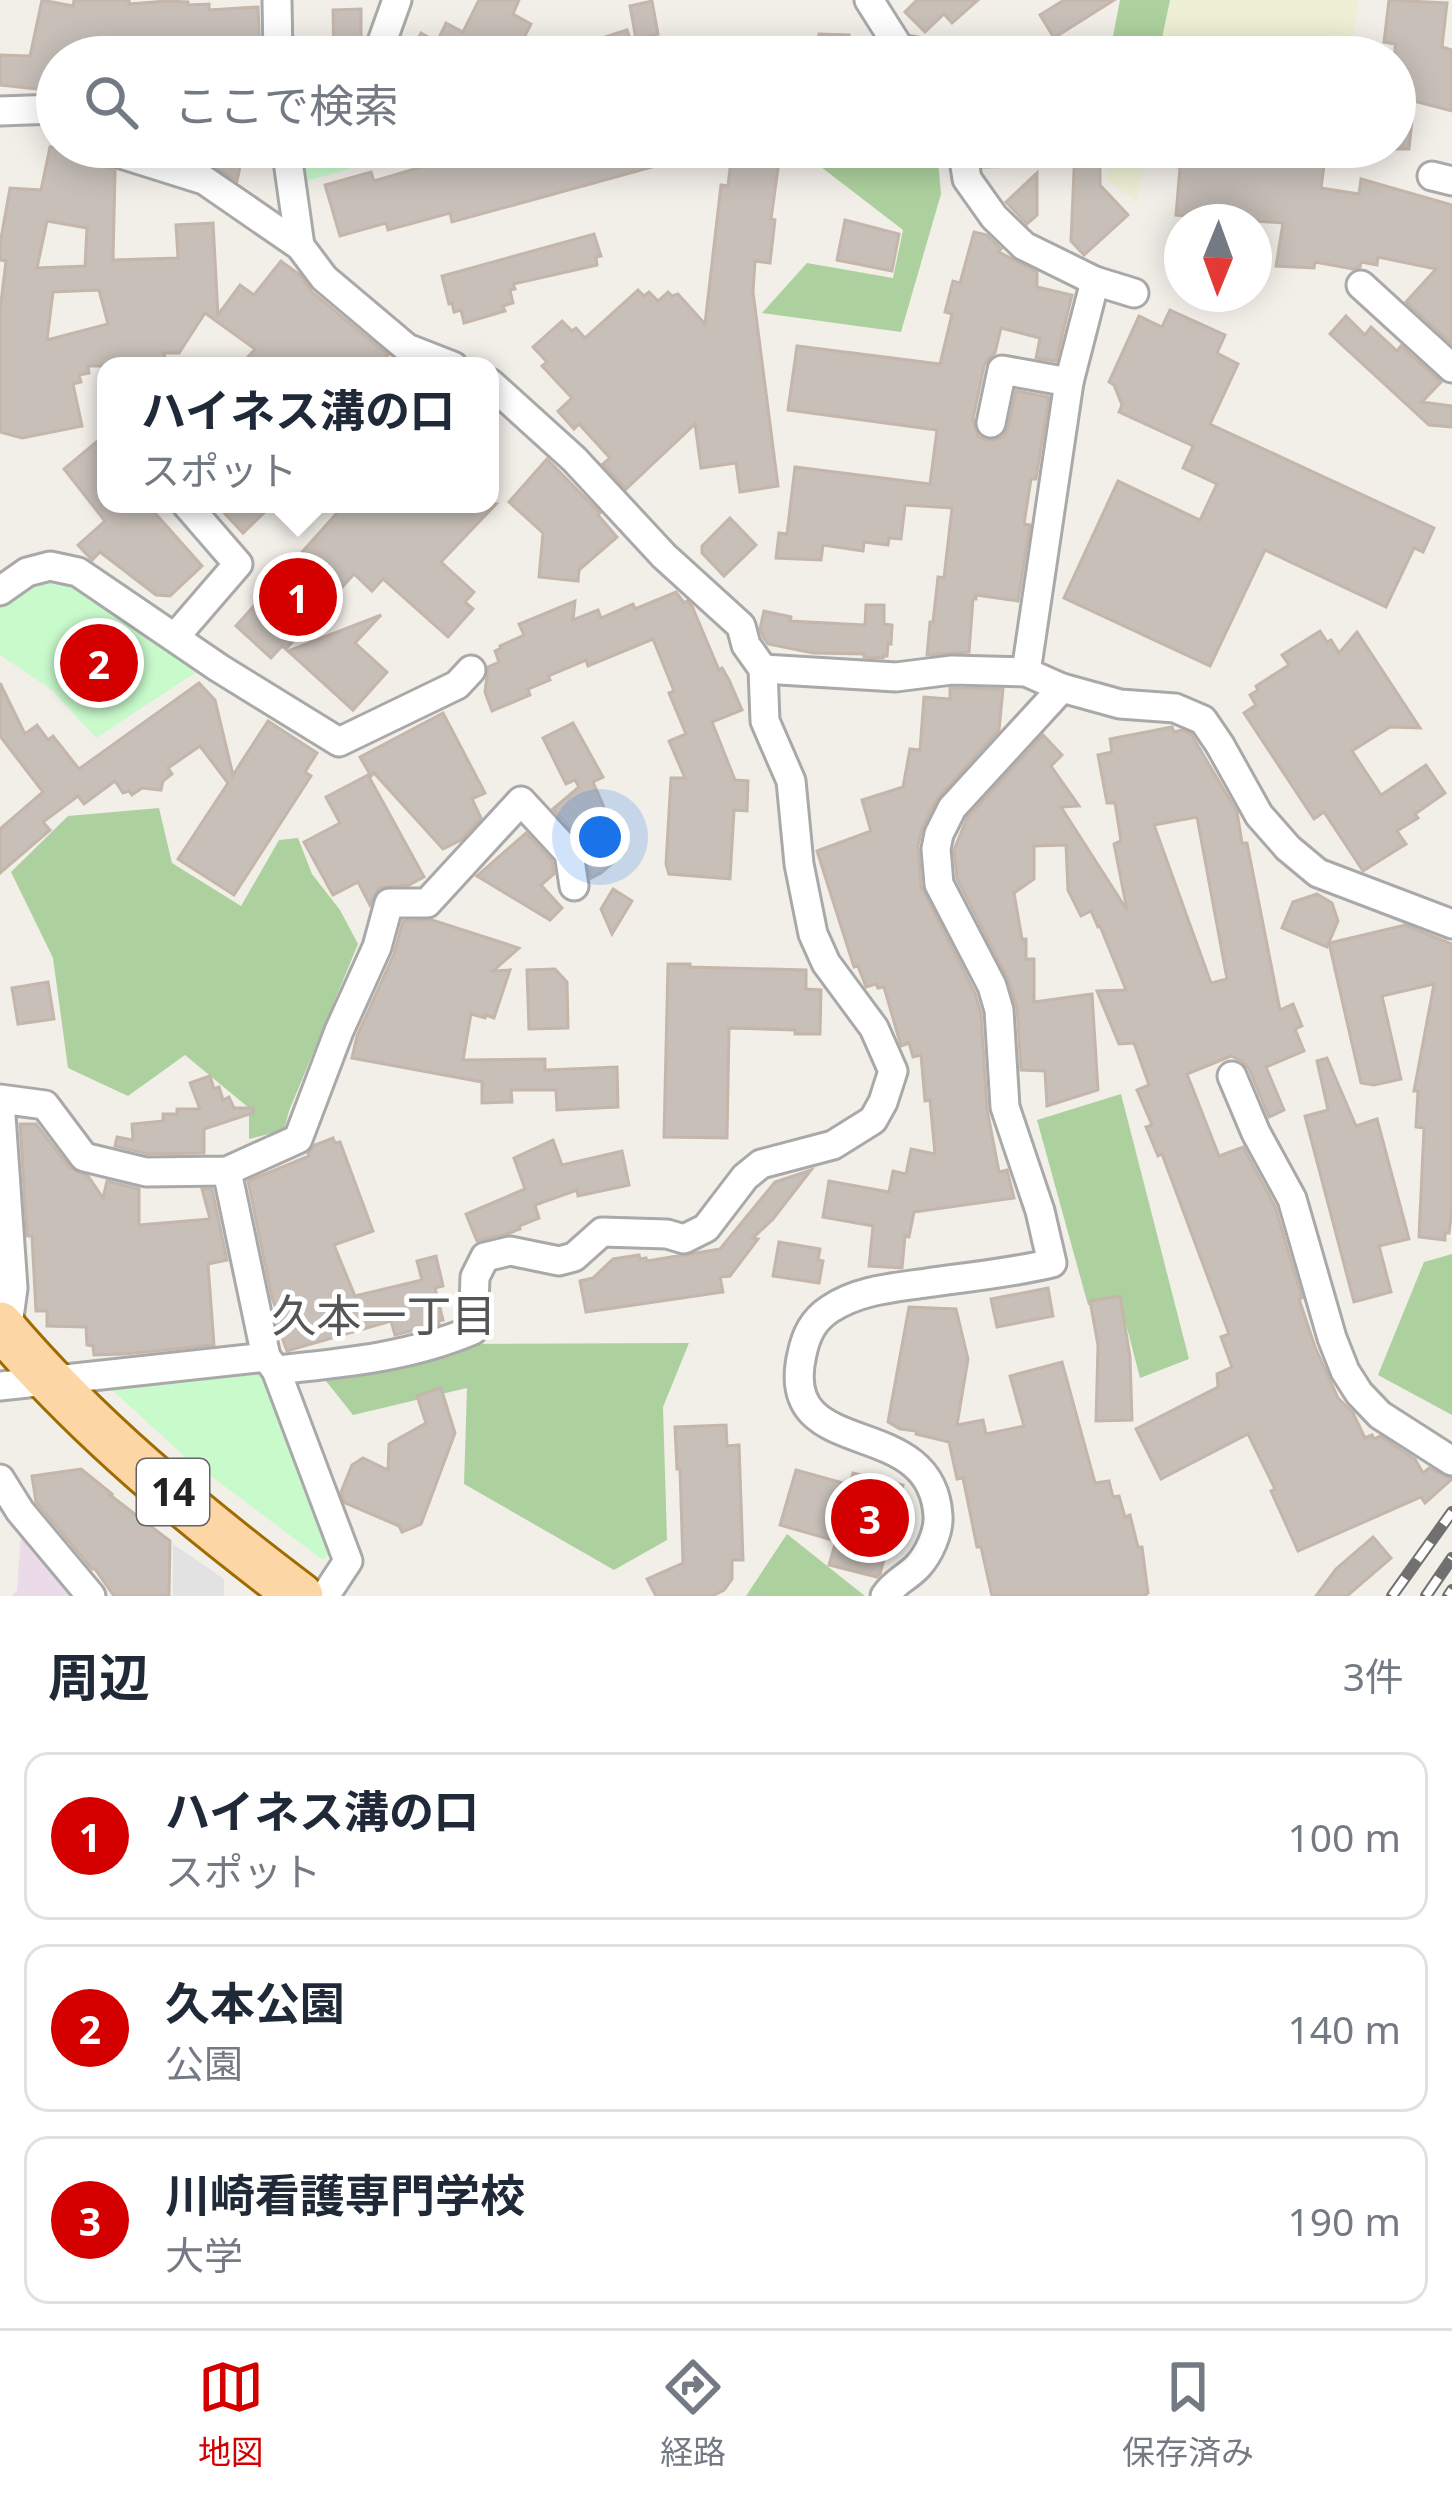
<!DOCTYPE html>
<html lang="ja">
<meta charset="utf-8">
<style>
:root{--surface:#fff;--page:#f2f2f3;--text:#1f2937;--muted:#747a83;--line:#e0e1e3;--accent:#d40000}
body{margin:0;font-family:"Noto Sans","Noto Sans JP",sans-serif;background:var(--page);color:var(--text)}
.compass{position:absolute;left:1164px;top:204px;width:108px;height:108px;border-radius:50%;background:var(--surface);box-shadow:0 6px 30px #0003;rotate:181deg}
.you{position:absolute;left:600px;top:837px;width:42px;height:42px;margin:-30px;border:9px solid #fff;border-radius:50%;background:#1a73e8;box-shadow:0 0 0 18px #1a73e833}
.badge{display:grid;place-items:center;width:78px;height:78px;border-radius:50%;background:var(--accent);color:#fff;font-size:39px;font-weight:700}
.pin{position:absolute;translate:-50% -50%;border:6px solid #fff;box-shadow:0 3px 12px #0006}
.popup{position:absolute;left:97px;top:357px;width:402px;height:156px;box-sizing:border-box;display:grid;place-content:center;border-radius:24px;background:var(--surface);filter:drop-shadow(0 3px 9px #0005);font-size:39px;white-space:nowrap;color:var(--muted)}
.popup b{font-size:45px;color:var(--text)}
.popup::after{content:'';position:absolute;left:50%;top:100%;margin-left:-24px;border:24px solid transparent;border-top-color:var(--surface)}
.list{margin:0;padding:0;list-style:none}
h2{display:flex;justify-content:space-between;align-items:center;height:156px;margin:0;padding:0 48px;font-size:51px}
h2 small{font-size:39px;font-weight:400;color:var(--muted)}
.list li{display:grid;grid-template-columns:78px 1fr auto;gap:36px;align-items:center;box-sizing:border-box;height:168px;margin:0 24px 24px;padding:0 24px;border:3px solid var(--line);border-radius:24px}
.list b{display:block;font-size:45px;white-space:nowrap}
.list p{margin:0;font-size:39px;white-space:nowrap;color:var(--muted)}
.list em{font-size:39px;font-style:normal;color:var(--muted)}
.icon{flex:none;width:66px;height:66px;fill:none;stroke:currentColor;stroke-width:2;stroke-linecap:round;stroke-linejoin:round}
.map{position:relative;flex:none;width:1452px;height:1596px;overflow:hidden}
.search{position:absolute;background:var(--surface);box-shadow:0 6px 30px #0003;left:36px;right:36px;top:36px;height:132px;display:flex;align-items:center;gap:30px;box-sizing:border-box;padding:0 42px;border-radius:66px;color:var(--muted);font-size:45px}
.sheet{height:732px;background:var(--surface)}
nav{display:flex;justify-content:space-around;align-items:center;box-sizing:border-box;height:168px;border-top:3px solid var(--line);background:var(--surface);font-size:33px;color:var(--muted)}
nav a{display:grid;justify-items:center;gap:6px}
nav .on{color:var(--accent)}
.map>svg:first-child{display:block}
.industrial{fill:#ebdbe8}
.farmland{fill:#eef0d5}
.forest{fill:#add19e}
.park{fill:#c8facc}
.parking{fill:#e2e2e2}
.building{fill:#c7bfb8;stroke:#c4b6ab;stroke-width:3;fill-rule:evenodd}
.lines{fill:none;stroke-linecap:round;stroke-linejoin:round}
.street-casing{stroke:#a9a9a9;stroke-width:33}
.primary-casing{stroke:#a06b00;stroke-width:51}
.street{stroke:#fff;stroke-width:27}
.primary{stroke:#fcd6a4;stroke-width:45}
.rail-casing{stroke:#707070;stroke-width:12}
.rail{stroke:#fff;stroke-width:8;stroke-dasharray:22;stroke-linecap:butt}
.labels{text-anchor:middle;stroke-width:10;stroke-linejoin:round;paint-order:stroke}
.shield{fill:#fff;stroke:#646464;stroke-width:3}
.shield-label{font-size:39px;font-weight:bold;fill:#222}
.neighbourhood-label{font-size:45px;fill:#555;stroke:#fff}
</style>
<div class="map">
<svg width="1452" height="1596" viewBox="0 0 1452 1596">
<rect width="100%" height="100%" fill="#f2efe9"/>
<path class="industrial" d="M21,1534L70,1596H11L17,1591Z"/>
<g class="farmland">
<path d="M1170,0H1359L1349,57H1158Z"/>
<path d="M1116,147H1149L1136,202L1105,177Z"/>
</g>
<g class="forest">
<path d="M1120,0H1170L1158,57H1109Z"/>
<path d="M781,147H937L941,194L901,332L762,313L807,263L893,278L903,230L812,160Z"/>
<path d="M159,808L172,863L241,906L279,840L298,838L312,874L340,910L358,944L289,1111L284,1130L249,1139V1108L185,1055L128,1096L68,1068L53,958L11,872L68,816Z"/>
<path d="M1121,1094L1189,1359L1140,1378L1121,1305H1088L1037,1120Z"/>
<path d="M1452,1254V1415L1378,1375L1424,1262Z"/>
<path d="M689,1343L663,1407L667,1540L614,1570L464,1484L467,1388L353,1415L318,1371L464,1344Z"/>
<path d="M787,1534L865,1596H746Z"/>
</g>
<g class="park">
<path d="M297,147H408L409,151L307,181Z"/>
<path d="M38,574L62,575L198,671L96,738L52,690L0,655V602Z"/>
<path d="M265,1373L337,1547L323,1560L184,1456L109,1387Z"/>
</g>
<path class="parking" d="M173,1544L224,1579V1596H173Z"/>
<g class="building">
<path d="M42,0L73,6L74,0H129V4L166,1L188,2V5L209,4V10L258,7L260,57H146V45L90,48L89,57H57V91L0,85V55L30,56Z"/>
<path d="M479,0H519L513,14L531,24L514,57H409L421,33L437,42L446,23L463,32Z"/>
<path d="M917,0H978L952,23L944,14L925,32L905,12Z"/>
<path d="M1064,0H1114L1054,38L1040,15Z"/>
<path d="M1389,0L1447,3L1442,47L1452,50V111L1414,101L1409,149H1395V44L1384,42Z"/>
<path d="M652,1L658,34L636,39L630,6Z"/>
<path d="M361,9V57H334L333,10Z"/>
<path d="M627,30L636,57H609L602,38Z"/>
<path d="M819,34L849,35L847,57H818Z"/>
<path d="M50,147H81L87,160L115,171L113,260L178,258L176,225L213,223L218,315L240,285L254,295L281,261L300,275L312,292L388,355L380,366H240L255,349L205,313L179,353H164L167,366H88L89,373L79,375L81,382L73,384L82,426L22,438L0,432V311L6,261L0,260V244L10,188L41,190ZM47,221L87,228L85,266L37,268ZM99,290L108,324L47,340L53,292Z"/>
<path d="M431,147H646L652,167L452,222L450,213L388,230L386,223L340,236L325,185L371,172L374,181L435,163Z"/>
<path d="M981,147H1037V166L983,167Z"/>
<path d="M1075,147L1100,148V185L1128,215L1084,255L1071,241Z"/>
<path d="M1156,147H1248L1325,158L1321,188L1359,194L1361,179L1452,205V344L1406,302L1436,269L1378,257L1377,265L1361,262L1360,267L1353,269L1315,262L1314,268L1276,266L1283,223L1176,215L1180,167L1154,165Z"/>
<path d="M754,148L780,154L771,219L775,220L770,263L755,261L753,292L778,486L740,492L736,463L701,468L695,424L626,489L603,464L610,458L579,424L574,429L558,411L572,398L542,366L547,362L533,347L562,321L572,331L576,328L585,338L638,290L644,296L649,292L658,301L668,292L672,296L678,294L705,324L721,185L728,186L732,152L753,155Z"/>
<path d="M211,151L242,157L237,181L209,163Z"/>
<path d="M1037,173V215L1027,224L1006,202Z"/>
<path d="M845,220L899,234L892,271L837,260Z"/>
<path d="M974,232L987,235L1001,249L999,252L1037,272V287L1072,295L1056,361L1036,358L1040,338L1001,328L995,353L988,359L984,366L973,419L978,436L986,440H995L1004,436L1008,428L1016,391L1049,397L1036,479H1031L1024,524L1030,525L1018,601L976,595V599H973L969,652L927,655L930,622H933L938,577L944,578L952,508L905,505L901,539L889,538L888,545L864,542L863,551L823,545L821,560L776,558L779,533L787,534L795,467L930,484L937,430L788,410L797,346L940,364L952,314L945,312L953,281L960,283Z"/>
<path d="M594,234L601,256L596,257L597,265L513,284L515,289L510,290L513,303L503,306L505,311L464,323L461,310L454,312L452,303L449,304L442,276Z"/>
<path d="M1170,310L1225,335L1217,353L1238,364L1210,424L1434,528L1423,552L1414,548L1386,607L1265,550L1210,666L1064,598L1118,481L1200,520L1217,484L1183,468L1193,446L1119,412L1122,405L1114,385L1109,382L1139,316L1162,327Z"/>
<path d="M1346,316L1365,335L1371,327L1397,351L1401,346L1441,382L1422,402L1452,406V427L1429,425L1330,334Z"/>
<path d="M106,434V504H147L202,566L170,596L156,595L100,552L92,560L78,545L105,521L64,469Z"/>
<path d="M547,459L600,513L598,515L617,537L579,570L578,581L539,577L543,533L509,502Z"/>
<path d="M216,504H273L243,533Z"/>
<path d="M345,504H496L441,562L474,592L465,602L473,609L448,637L383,579L372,591L354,574L286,649L282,646L271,658L236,626Z"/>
<path d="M730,518L756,545L724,576L702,553V546Z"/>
<path d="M676,592L684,603L687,601L692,606L719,670L722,668L729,680L742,710L712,722L735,780L748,781L747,811L734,810L730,879L669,874L666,864L671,778H685L669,741L686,734L669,693L674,691L653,639L588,666L586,660L548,676L550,680L528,689L530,695L492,711L485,692L488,667L499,662L495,651L501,648L500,646L524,635L519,624L575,601L573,620L598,610L601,618L633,604L635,609Z"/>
<path d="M866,605H884V624L892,625L891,644L888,643L887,656H883V658L864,657V654L813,653L768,644L763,637L760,629L764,611L791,617L790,621L865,625Z"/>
<path d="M381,615L355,643L387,672L353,710L288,651Z"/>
<path d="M1320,631L1327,642L1331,640L1339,653L1357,632L1420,728L1390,727L1352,751L1381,795L1426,765L1445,793L1415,814L1418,818L1397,831L1406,844L1363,871L1324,812L1314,819L1244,713L1256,705L1250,695L1258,690L1256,686L1289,665L1282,655Z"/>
<path d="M0,683L25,734L37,725L48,740L53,736L79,769L199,683L215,700L233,775L268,721L317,753L305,772L311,776L234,895L178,859L228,783L200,746L168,768L172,774L163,781L161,790L142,788L132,795L129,791L123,793L115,781L84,804L78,796L43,822L50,830L0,873V829L43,792L0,736Z"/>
<path d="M950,688L1003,689L999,730L936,800L923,826L918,845L921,886L975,993L981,1013L987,1109L999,1172L1007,1170L1014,1198L914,1212L909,1237L905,1236L902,1268L869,1266L873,1226L823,1217L829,1181L889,1192L893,1171L906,1174L911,1149L935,1154L930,1100L925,1101L921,1055L913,1057L909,1043L901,1046L884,987L878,988L876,984L866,987L858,966L854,967L817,851L871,831L862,800L903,787L910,749L920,750L924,697L950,699Z"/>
<path d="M443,713L485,793L472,799L481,818L461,840L443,849L374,773L371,776L360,757Z"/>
<path d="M573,723L603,777L593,782L624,853L601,873L591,878L583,842L553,809L579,787L575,780L566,784L543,738Z"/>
<path d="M1172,727L1174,732L1182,730L1191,734L1237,812L1242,843H1247L1280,1010L1293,1004L1302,1026L1295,1029L1304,1051L1266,1067L1284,1110L1269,1117L1249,1069L1242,1061L1231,1056L1187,1074L1219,1156L1243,1147L1275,1206L1302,1298L1299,1299L1315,1347L1338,1398L1353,1413L1365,1438L1372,1435L1374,1439L1380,1436L1415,1459L1423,1473L1429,1468L1452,1479L1425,1503L1421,1497L1298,1551L1271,1491L1275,1489L1248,1434L1161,1479L1136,1429L1218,1387L1217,1374L1232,1367L1221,1337L1229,1334L1162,1154L1158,1156L1146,1127L1152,1125L1137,1090L1149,1085L1134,1043L1119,1044L1097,991L1126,990L1100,926L1098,927L1091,911L1081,916L1068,890L1066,845L1034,846V879L1014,893L1022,939H1026V959H1034V1002L1092,994L1098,1090L1047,1106L1045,1071L1021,1070L1017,1008L1009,981L957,879L954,850L967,818L1043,735L1062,755L1051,766L1079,806L1061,807L1127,910L1114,844L1121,841L1115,803H1107L1098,755L1112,752L1110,739ZM1197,817L1227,979L1211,983L1154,825Z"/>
<path d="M368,775L424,877L409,885L379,888L370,905L358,882L333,895L304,842L340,823L326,797Z"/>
<path d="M526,833L552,861L554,874L541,885L562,908L550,920L477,876Z"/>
<path d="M613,889L632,901L612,934L601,909Z"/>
<path d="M1317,894L1332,903L1338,921L1327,947L1282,928L1293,902Z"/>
<path d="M432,920L519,948L493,971L510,970L494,1018L486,1015L485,1018L471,1014L463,1060L545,1059V1070L617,1067L618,1107L557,1110L556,1090H511L512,1102L482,1103V1082L352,1058L357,1036L394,954L403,921Z"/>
<path d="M1405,925L1452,944V1210L1449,1233H1445V1240L1419,1237L1424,1128L1416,1127L1418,1091H1414L1434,984L1382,996L1401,1079L1374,1085L1361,1083L1329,943Z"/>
<path d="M668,964H690V967L806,970V989L821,990L820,1034H795V1030L729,1028L727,1138L664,1137Z"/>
<path d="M555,969L567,982L568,1028L529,1029L527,970Z"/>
<path d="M48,982L54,1019L18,1024L12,988Z"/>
<path d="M1327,1058L1356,1126L1377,1119L1409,1239L1379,1246L1391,1292L1354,1302L1305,1116L1328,1110L1317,1061Z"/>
<path d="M210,1076L214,1089L219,1087L223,1100L229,1097L234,1108H253V1113L204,1129V1153L148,1154L115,1146L117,1137L133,1140L132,1124L163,1121V1114H177V1109H200L190,1083Z"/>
<path d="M20,1124H36L70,1168L88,1176L103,1198L107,1181L139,1189V1225L210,1219L202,1189H212L227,1260L208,1264L214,1345L125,1354L94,1355L93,1346L87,1345L86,1327L47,1326V1311H36L32,1236H27Z"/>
<path d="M333,1138L335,1143L340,1142L373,1231L334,1245L355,1296L422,1280L417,1261L436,1256L443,1286L435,1288L443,1320L438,1321L439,1324L395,1335L391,1321L287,1351L279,1329L276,1317L279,1316L272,1298L248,1181L309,1156L308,1153L315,1145Z"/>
<path d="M553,1140L562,1165L622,1151L629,1185L578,1196L577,1190L535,1205L539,1218L519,1226L520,1229L510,1233L477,1241L466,1214L525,1189L514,1158Z"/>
<path d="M811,1170L773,1219L753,1238L758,1239L730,1276L720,1277L723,1292L586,1312L580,1281L593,1278L613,1259L639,1255L640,1259L646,1258L647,1261L720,1249L775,1182Z"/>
<path d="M779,1242L820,1249L818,1260L823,1261L819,1283L773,1276Z"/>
<path d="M1048,1288L1053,1316L997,1327L991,1299Z"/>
<path d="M1120,1296L1130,1357L1132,1420L1096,1421L1098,1345L1090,1301Z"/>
<path d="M909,1307L956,1309L968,1359L957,1425L983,1420L986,1434L1024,1426L1010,1376L1062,1362L1095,1483L1109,1481L1113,1497L1119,1496L1125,1517L1130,1515L1138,1547H1142L1148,1593L1144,1596H992L981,1547H977L963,1478L957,1479L949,1442L916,1434V1431L900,1429L888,1422Z"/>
<path d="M441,1388L455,1433L421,1524L402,1532L399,1526L345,1503L341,1492L352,1465L363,1458L388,1470L389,1444L426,1423L417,1396Z"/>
<path d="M726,1425L727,1446L739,1445L743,1560H732V1579L724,1590L712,1596H656L647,1579L683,1563L680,1469H677L675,1427Z"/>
<path d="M81,1469L112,1494L110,1495L170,1541L169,1596H114L95,1569H92L36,1502L32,1476Z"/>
<path d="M796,1470L850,1485L853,1473L903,1485L880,1574L877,1577L829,1565L836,1541L780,1525Z"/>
<path d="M1373,1537L1391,1558L1347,1596H1316L1336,1569Z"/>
</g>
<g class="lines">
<g class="street-casing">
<g id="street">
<path d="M277,0L278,57"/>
<path d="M869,0L900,49L927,54H976L979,57"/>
<path d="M382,57L383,39L397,0"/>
<path d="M0,111L57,109"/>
<path d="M99,147L204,180L300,246L324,278L407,348L453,366"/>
<path d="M286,147L300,246"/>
<path d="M962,147L967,179L994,217L1024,246L1095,281L1134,293"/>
<path d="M1432,176L1452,181"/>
<path d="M1361,285L1452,368"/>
<path d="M991,423L1002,370L1069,382"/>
<path d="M294,504L297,507L299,504"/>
<path d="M0,591L27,572L50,566L78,572L219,668L339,742L457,685L471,670"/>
<path d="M175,637L238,564L186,504"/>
<path d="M763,669L896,677L952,670L1026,672L1062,688L1120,704L1175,708L1203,720L1220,745L1259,815L1288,848L1318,873L1452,924"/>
<path d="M1026,672L1069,382L1095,281"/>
<path d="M1232,1076L1256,1133L1292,1199L1332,1338L1345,1371L1359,1393L1380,1415L1452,1461"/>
<path d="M0,1099L45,1105L84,1157L146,1172L227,1171L298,1139L339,1031L377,947L389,903H427L521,801L569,853L574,886"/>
<path d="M0,1101L13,1288L7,1333"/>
<path d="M227,1171L266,1357L276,1370C343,1363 410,1357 473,1330L475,1277L485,1257L510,1251L559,1261L574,1257L602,1232L667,1234L684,1239L706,1228L745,1177L761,1164L833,1145L873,1120L883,1102L893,1071L874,1028L826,963L813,934L799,864L791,781L765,721L763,669L746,645L741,626L664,556L574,459L490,383"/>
<path d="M276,1370L348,1561L325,1596"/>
<path d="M0,1386L266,1357"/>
<path d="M0,1479L20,1511L91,1596"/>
<path d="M885,1596C895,1581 907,1578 918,1566C929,1554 939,1532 938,1516C932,1410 776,1466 802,1354C806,1335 813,1320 830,1309C859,1290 892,1288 926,1283C968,1277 1011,1273 1052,1263L1040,1211L1005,1107L999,1010L992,986L939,884L936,849L939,834L952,808L1062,688"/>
</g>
</g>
<g class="primary-casing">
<path id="primary" d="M0,1325C87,1428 193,1515 300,1596"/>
</g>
<use href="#street" class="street"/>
<use href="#primary" class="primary"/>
<g class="rail-casing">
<g id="rail">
<path d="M1392,1596L1452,1512"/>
<path d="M1426,1596L1452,1558"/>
<path d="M1448,1596L1452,1590"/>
</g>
</g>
<use href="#rail" class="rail"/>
</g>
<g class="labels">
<rect class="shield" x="137" y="1459" width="72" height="66" rx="9"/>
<g class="shield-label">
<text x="173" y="1506">14</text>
</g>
<g class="neighbourhood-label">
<text x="384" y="1332">久本一丁目</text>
</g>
</g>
</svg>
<svg class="compass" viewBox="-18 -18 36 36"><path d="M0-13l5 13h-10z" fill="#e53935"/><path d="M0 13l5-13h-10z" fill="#747a83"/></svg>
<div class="you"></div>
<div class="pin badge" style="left:298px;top:597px">1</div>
<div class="popup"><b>ハイネス溝の口</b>スポット</div>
<div class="pin badge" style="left:99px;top:663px">2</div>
<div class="pin badge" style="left:870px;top:1518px">3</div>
<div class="search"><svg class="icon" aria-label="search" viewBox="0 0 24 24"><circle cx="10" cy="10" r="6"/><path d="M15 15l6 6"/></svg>ここで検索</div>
</div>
<section class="sheet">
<h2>周辺<small>3件</small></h2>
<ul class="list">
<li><span class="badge">1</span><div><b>ハイネス溝の口</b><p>スポット</p></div><em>100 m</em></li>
<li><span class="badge">2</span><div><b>久本公園</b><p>公園</p></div><em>140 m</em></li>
<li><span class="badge">3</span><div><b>川崎看護専門学校</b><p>大学</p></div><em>190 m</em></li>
</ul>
</section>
<nav>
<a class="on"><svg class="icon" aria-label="map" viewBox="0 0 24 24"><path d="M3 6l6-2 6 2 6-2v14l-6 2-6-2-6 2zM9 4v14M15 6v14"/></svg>地図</a>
<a><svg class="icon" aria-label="directions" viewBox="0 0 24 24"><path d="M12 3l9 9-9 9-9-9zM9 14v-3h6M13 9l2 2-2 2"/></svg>経路</a>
<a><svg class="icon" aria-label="saved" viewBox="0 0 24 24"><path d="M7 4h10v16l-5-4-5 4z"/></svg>保存済み</a>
</nav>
